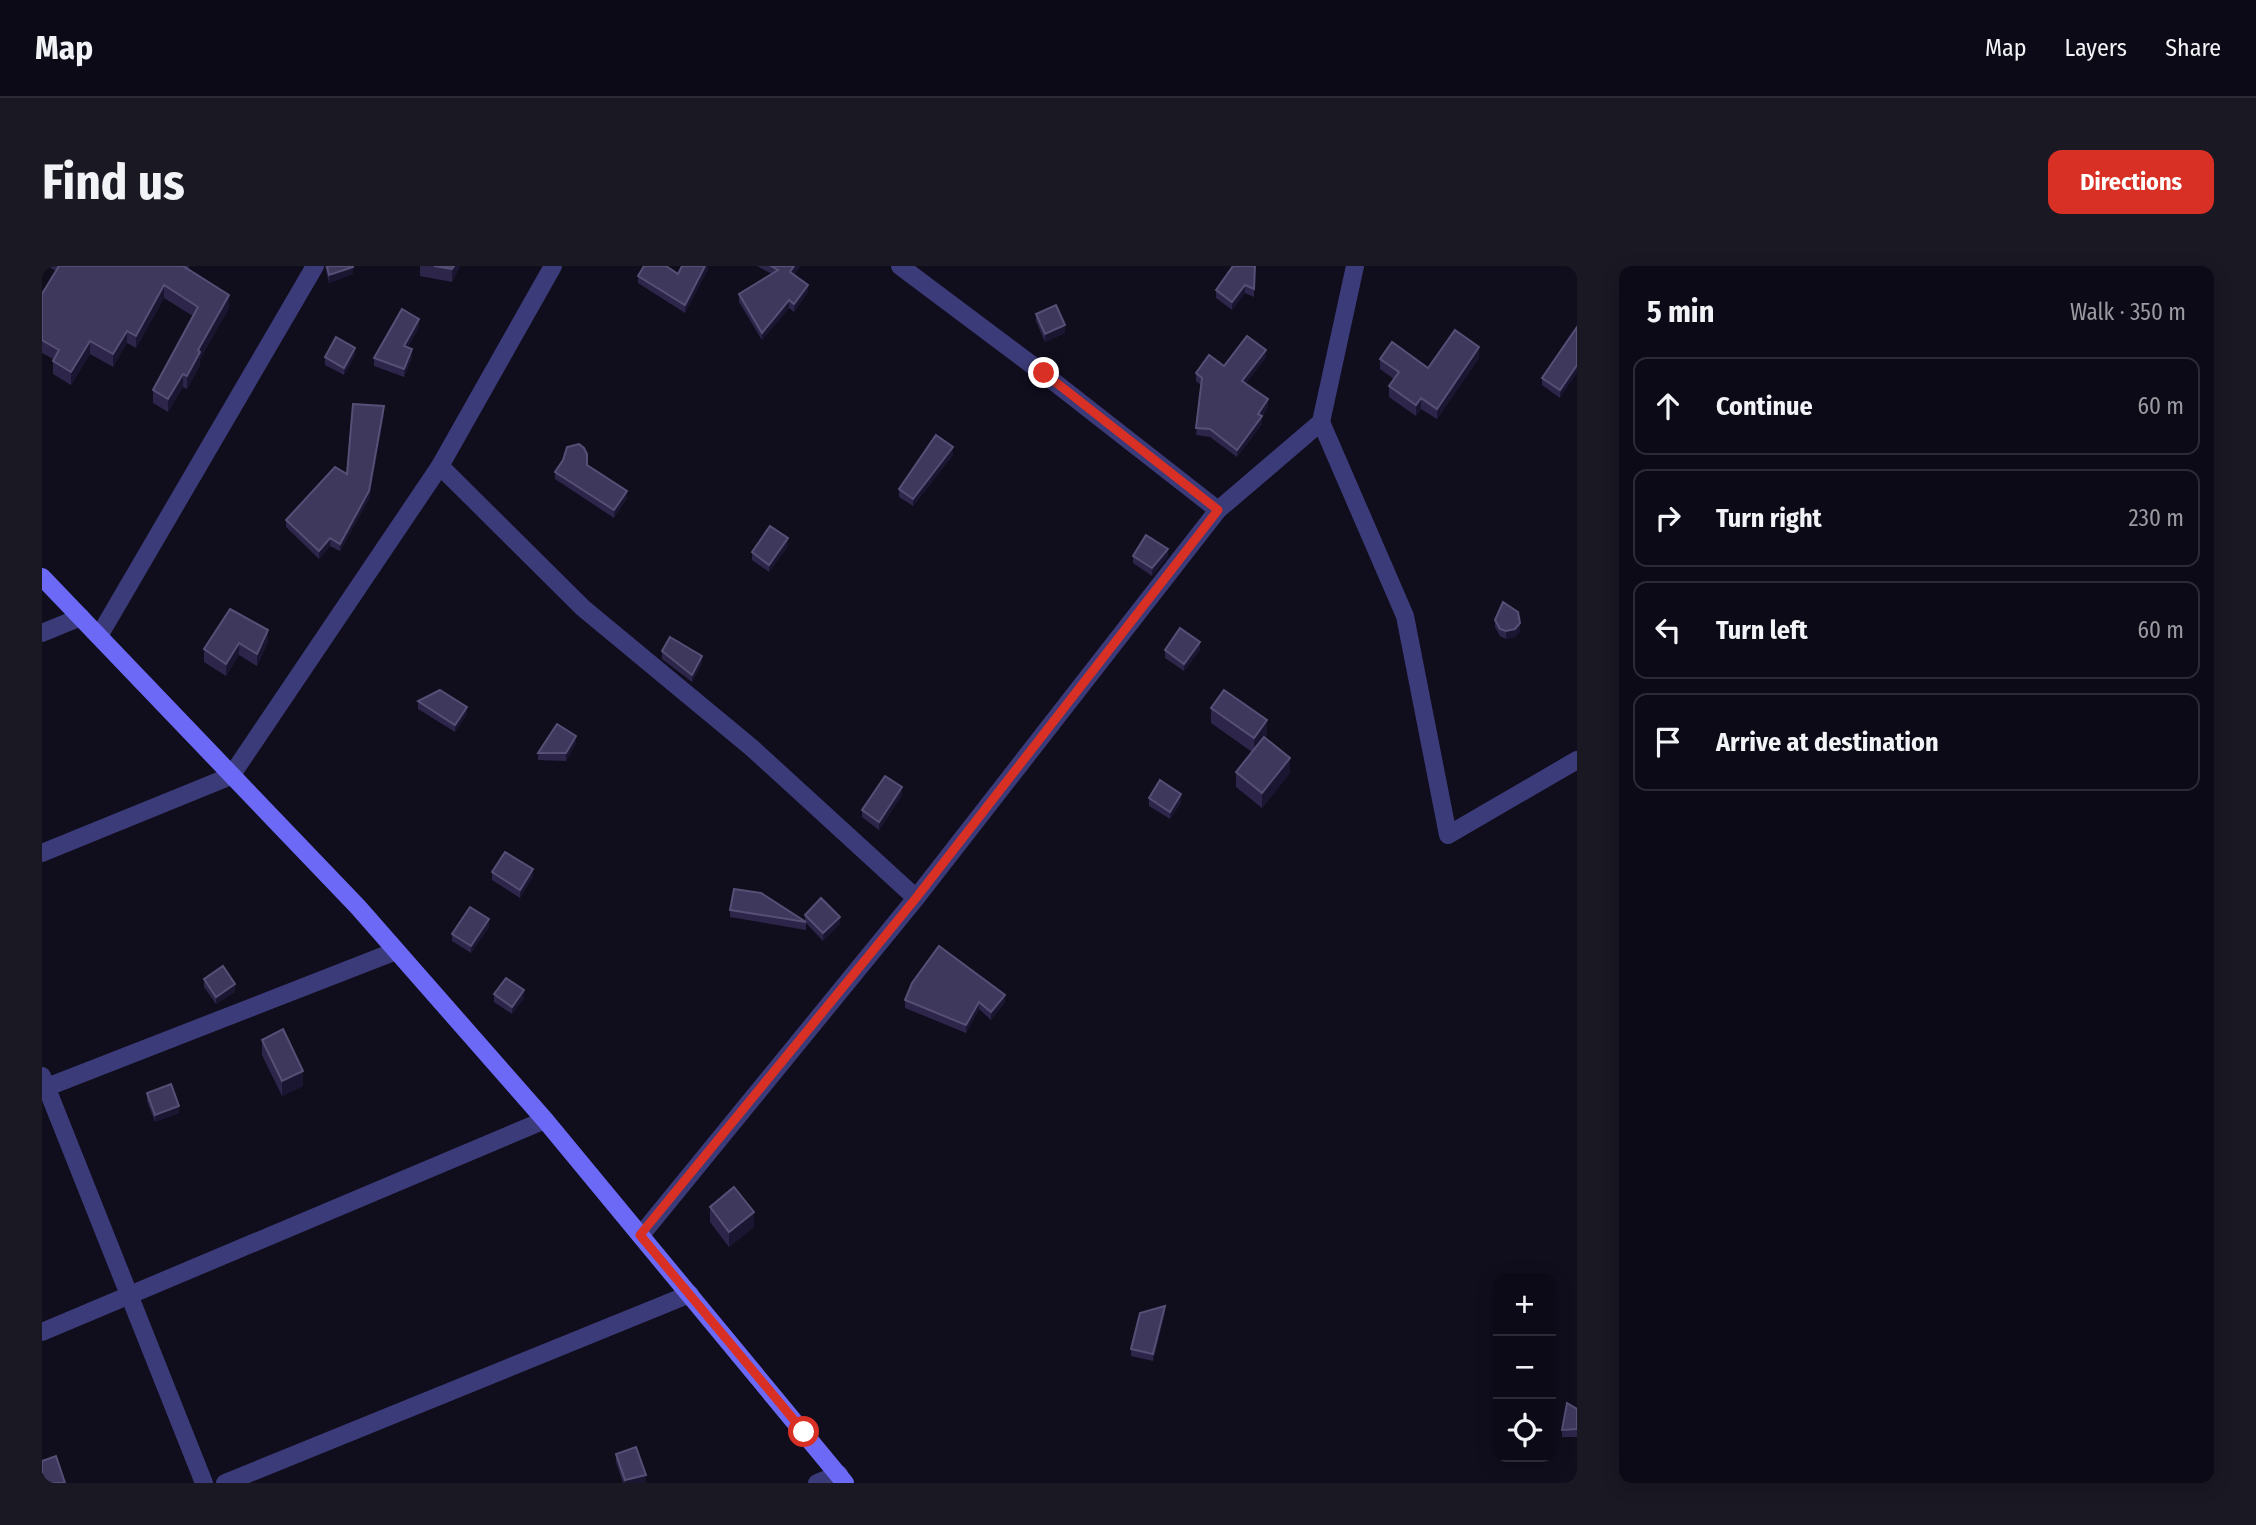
<!DOCTYPE html>
<meta charset="utf-8">
<style>
:root{--surface:#0c0a16;--page:#1a1823;--text:#f1f3f6;--muted:#9a9aa1;--line:#2c2b35;--accent:#d93025}
body{margin:0;font-family:"Fira Sans Condensed",sans-serif;background:var(--page);color:var(--text)}
.controls{position:absolute;right:21px;bottom:21px;display:grid;overflow:hidden;border-radius:14px;box-shadow:0 4px 18px #0003}
.controls button{width:63px;height:63px;display:grid;place-items:center;padding:0;border:0;border-bottom:2px solid var(--line);background:var(--surface);color:var(--text);font:35px sans-serif}
.stop{position:absolute;width:21px;height:21px;margin:-16px;border:5px solid #d93025;border-radius:50%;background:#fff}
.stop.end{background:#d93025;border-color:#fff;box-shadow:0 2px 7px #0008}
.list{margin:0;padding:0;list-style:none}
h2{display:flex;justify-content:space-between;align-items:center;height:91px;margin:0;padding:0 28px;font-size:30px}
h2 small{font-size:23px;font-weight:400;color:var(--muted)}
.list li{display:grid;grid-template-columns:46px 1fr auto;gap:21px;align-items:center;box-sizing:border-box;height:98px;margin:0 14px 14px;padding:0 14px;border:2px solid var(--line);border-radius:14px}
.list b{display:block;font-size:26px;white-space:nowrap}
.list em{font-size:23px;font-style:normal;color:var(--muted)}
.icon{flex:none;width:38px;height:38px;fill:none;stroke:currentColor;stroke-width:2;stroke-linecap:round;stroke-linejoin:round}
.map{position:relative;flex:none;width:1535px;height:1217px;overflow:hidden;border-radius:14px}
header{display:flex;align-items:center;gap:42px;box-sizing:border-box;height:98px;padding:0 35px;background:var(--surface);border-bottom:2px solid var(--line)}
header strong{font-size:33px}
nav{display:flex;gap:38px;margin-inline-start:auto;font-size:24px}
.intro{display:flex;align-items:center;justify-content:space-between;box-sizing:border-box;height:168px;padding:0 42px}
h1{margin:0;font-size:49px}
.button{padding:18px 32px;border-radius:14px;background:var(--accent);color:#fff;font-size:24px;font-weight:700}
main{display:flex;gap:42px;padding:0 42px}
aside{flex:1;background:var(--surface);border-radius:14px;box-shadow:0 4px 18px #0003}
.map>svg:first-child{display:block}
.lines{fill:none;stroke-linecap:round;stroke-linejoin:round}
.street{stroke:#3c3b79;stroke-width:18}
.secondary{stroke:#6b69f6;stroke-width:18}
.wall{fill:#2d264a}
.shaded-wall{fill:#1a1530}
.building{fill:#3f385d;stroke:#564f76;stroke-width:2}
.route{stroke:#d93025;stroke-width:9}
</style>
<header>
<strong>Map</strong>
<nav><a>Map</a><a>Layers</a><a>Share</a></nav>
</header>
<div class="intro"><h1>Find us</h1><a class="button">Directions</a></div>
<main>
<div class="map">
<svg width="1535" height="1217" viewBox="0 0 1535 1217">
<rect width="100%" height="100%" fill="#100d1d"/>
<g class="lines">
<g class="street">
<path d="M858,0L1002,108L1176,244"/>
<path d="M1279,156L1363,350L1406,569L1535,494"/>
<path d="M398,200L541,342L710,482L874,632"/>
<path d="M0,367L39,351"/>
<path d="M57,370L273,0"/>
<path d="M0,587L189,510L398,200L511,0"/>
<path d="M0,810L162,1217"/>
<path d="M0,823L354,685"/>
<path d="M599,969L874,632L1176,244L1279,156L1313,0"/>
<path d="M0,1066L503,854"/>
<path d="M183,1217L648,1028"/>
<path d="M775,1217L797,1208"/>
</g>
<path class="secondary" d="M0,311L316,641L503,854L803,1217"/>
</g>
<g class="wall">
<path d="M5,0H147L146,4L187,42L158,93V99L145,123L141,121L126,146L111,137V124L151,50L122,32L94,82L85,77L71,101L48,88L29,119L11,108V93L0,87V28L14,5Z"/>
<path d="M283,0H311V8L287,17Z"/>
<path d="M378,0H418L410,16L378,10Z"/>
<path d="M666,0V3L643,47L596,17V10L636,8Z"/>
<path d="M715,0H758L752,9L766,26L752,46L747,42L720,74L697,36V28L730,8Z"/>
<path d="M1213,0L1212,31L1203,27L1190,44L1174,32V24Z"/>
<path d="M994,48L1023,67L1003,76L994,55Z"/>
<path d="M377,61L366,81L370,91L362,111L332,100V92Z"/>
<path d="M1535,61L1518,132L1500,119V112Z"/>
<path d="M313,89L302,109L283,99V91Z"/>
<path d="M1224,91L1204,117L1226,141L1220,150V158L1195,191L1168,171L1154,169L1159,119L1154,115V107L1182,100Z"/>
<path d="M1437,92L1395,153L1379,143L1374,150L1347,131V120L1352,113L1338,103V93L1386,102Z"/>
<path d="M342,148L327,233L298,285L288,280L277,293L244,261V254L305,208Z"/>
<path d="M911,189L871,240L857,231V223Z"/>
<path d="M545,199L585,232L572,252L513,213V206Z"/>
<path d="M746,280L727,306L710,294V286Z"/>
<path d="M1091,290H1126L1110,310L1091,297Z"/>
<path d="M1453,354L1478,365L1473,371L1464,373L1458,370L1453,361Z"/>
<path d="M226,364V376L215,400L197,389L184,410L162,396V383Z"/>
<path d="M1123,384H1158L1142,405L1123,392Z"/>
<path d="M620,385L660,397L650,416L620,393Z"/>
<path d="M376,435L425,448L413,466L376,443Z"/>
<path d="M1169,442L1225,469L1223,472L1248,507L1220,542L1194,521V506L1210,486L1169,457Z"/>
<path d="M534,477L524,495L496,494V487Z"/>
<path d="M860,529L837,564L820,551V544Z"/>
<path d="M1107,532L1139,536L1128,553L1107,540Z"/>
<path d="M450,606L491,610L478,632L450,614Z"/>
<path d="M688,644L763,655V649L798,658L781,675L764,657V664L688,651Z"/>
<path d="M447,661L429,687L410,675V668Z"/>
<path d="M162,713L193,726L174,738L162,721Z"/>
<path d="M452,728L482,732L470,748L452,736Z"/>
<path d="M863,734L963,736L949,754L937,743L924,767L863,742Z"/>
<path d="M220,774L261,820L240,830L220,789Z"/>
<path d="M105,827L137,847L113,856L105,835Z"/>
<path d="M668,941L712,961L687,981L668,956Z"/>
<path d="M1123,1047L1111,1095L1089,1090V1083Z"/>
<path d="M1535,1143V1171H1520V1164Z"/>
<path d="M574,1188L604,1217H581L574,1196Z"/>
</g>
<g class="shaded-wall">
<path d="M412,0H418L410,16V3Z"/>
<path d="M663,0H666V3L643,47V39Z"/>
<path d="M752,0H758V1L748,13V6Z"/>
<path d="M311,1V8L287,17V9Z"/>
<path d="M122,19V32L94,82V70Z"/>
<path d="M766,19V26L752,46V38Z"/>
<path d="M1203,19V27L1190,44V36Z"/>
<path d="M187,29V42L158,93V99L145,123V110L156,84Z"/>
<path d="M747,34V42L720,74V67Z"/>
<path d="M377,53V61L362,88V80Z"/>
<path d="M1023,59V67L1003,76V68Z"/>
<path d="M85,65V77L71,101V88Z"/>
<path d="M48,75V88L29,119V106Z"/>
<path d="M1437,81V92L1395,153V143Z"/>
<path d="M313,82V89L302,109V102Z"/>
<path d="M370,83V91L362,111V103Z"/>
<path d="M1224,84V91L1200,122V115Z"/>
<path d="M1535,99V107L1518,132V124Z"/>
<path d="M141,108V121L126,146V133Z"/>
<path d="M1379,132V143L1374,150V139Z"/>
<path d="M1226,133V141L1217,153L1220,150V158L1195,191V184L1216,148Z"/>
<path d="M342,140V148L327,233L298,285V278Z"/>
<path d="M911,181V189L871,240V233Z"/>
<path d="M585,225V232L572,252V244Z"/>
<path d="M288,272V280L277,293V285Z"/>
<path d="M746,272V280L727,306V299Z"/>
<path d="M1126,283V290L1110,310V302Z"/>
<path d="M1478,357V365L1473,371L1464,373V365Z"/>
<path d="M226,364V376L215,400V388Z"/>
<path d="M1158,376V384L1142,405V398Z"/>
<path d="M197,377V389L184,410V398Z"/>
<path d="M660,390V397L650,416V409Z"/>
<path d="M425,441V448L413,466V459Z"/>
<path d="M1225,454V469L1212,487V472Z"/>
<path d="M534,470V477L524,495V487Z"/>
<path d="M1248,492V507L1220,542V527Z"/>
<path d="M860,521V529L837,564V556Z"/>
<path d="M1139,528V536L1128,553V546Z"/>
<path d="M491,603V610L478,632V624Z"/>
<path d="M798,651V658L781,675V667Z"/>
<path d="M447,653V661L429,687V680Z"/>
<path d="M193,718V726L174,738V731Z"/>
<path d="M482,724V732L470,748V741Z"/>
<path d="M963,729V736L949,754V746Z"/>
<path d="M937,736V743L924,767V759Z"/>
<path d="M261,805V820L240,830V815Z"/>
<path d="M137,840V847L113,856V849Z"/>
<path d="M712,946V961L687,981V966Z"/>
<path d="M1123,1040V1047L1111,1095V1088Z"/>
<path d="M604,1209V1217H583V1214Z"/>
</g>
<g class="building">
<path d="M17,0H141L187,29L156,84L158,86L145,110L141,108L126,133L111,124L156,41L122,19L94,70L85,65L71,88L48,75L29,106L11,95L17,84L0,74V28Z"/>
<path d="M285,0H311V1L287,9Z"/>
<path d="M392,0H412L410,3Z"/>
<path d="M602,0H624L636,8L640,0H663L643,39L596,10Z"/>
<path d="M729,0H752L748,6L766,19L752,38L747,34L720,67L697,28L736,4Z"/>
<path d="M1191,0H1213L1212,23L1203,19L1190,36L1174,24Z"/>
<path d="M1014,39L1023,59L1003,68L994,48Z"/>
<path d="M360,43L377,53L362,80L370,83L362,103L332,92Z"/>
<path d="M1535,61V99L1518,124L1500,112Z"/>
<path d="M1413,64L1437,81L1395,143L1379,132L1374,139L1347,120L1357,106L1338,93L1350,76L1386,102Z"/>
<path d="M1205,70L1224,84L1200,115L1226,133L1216,148L1220,150L1195,184L1168,163L1154,162L1160,112L1154,107L1167,89L1182,100Z"/>
<path d="M294,71L313,82L302,102L283,91Z"/>
<path d="M311,138L342,140L327,225L298,278L288,272L277,285L244,254L293,201L305,208Z"/>
<path d="M894,169L911,181L871,233L857,223Z"/>
<path d="M537,178L542,182L545,188V199L585,225L572,244L513,206L521,194L525,181Z"/>
<path d="M728,260L746,272L727,299L710,286Z"/>
<path d="M1104,269L1126,283L1110,302L1091,290Z"/>
<path d="M1461,336L1476,346L1478,357L1473,363L1464,365L1458,363L1453,354Z"/>
<path d="M188,343L226,364L215,388L197,377L184,398L162,383Z"/>
<path d="M1138,362L1158,376L1142,398L1123,384Z"/>
<path d="M628,371L660,390L650,409L620,385Z"/>
<path d="M398,424L425,441L413,459L376,435Z"/>
<path d="M1182,424L1225,454L1212,472L1169,442Z"/>
<path d="M515,458L534,470L524,487H496Z"/>
<path d="M1222,471L1248,492L1220,527L1194,506Z"/>
<path d="M843,510L860,521L837,556L820,544Z"/>
<path d="M1118,514L1139,528L1128,546L1107,532Z"/>
<path d="M463,586L491,603L478,624L450,606Z"/>
<path d="M692,623L719,627L764,656L688,644Z"/>
<path d="M779,632L798,651L781,667L763,649Z"/>
<path d="M428,641L447,653L429,680L410,668Z"/>
<path d="M897,680L963,729L949,746L937,736L924,759L863,734L870,717Z"/>
<path d="M181,700L193,718L174,731L162,713Z"/>
<path d="M464,712L482,724L470,741L452,728Z"/>
<path d="M241,763L261,805L240,815L220,774Z"/>
<path d="M129,818L137,840L113,849L105,827Z"/>
<path d="M692,921L712,946L687,966L668,941Z"/>
<path d="M1123,1040L1111,1088L1089,1083L1098,1047Z"/>
<path d="M1525,1137L1535,1143V1163L1520,1164Z"/>
<path d="M594,1181L604,1209L583,1214L574,1188Z"/>
<path d="M14,1190L23,1217H0V1195Z"/>
</g>
<g class="lines">
<path class="route" d="M762,1166L598,969L874,632L1176,244L1002,107"/>
</g>
</svg>
<div class="controls">
<button>+</button>
<button>−</button>
<button><svg class="icon" aria-label="locate" viewBox="0 0 24 24"><circle cx="12" cy="12" r="6"/><path d="M12 2v4M12 18v4M2 12h4M18 12h4"/></svg></button>
</div>
<div class="stop" style="left:762px;top:1166px"></div>
<div class="stop end" style="left:1002px;top:107px"></div>
</div>
<aside>
<h2>5 min<small>Walk · 350 m</small></h2>
<ul class="list">
<li><svg class="icon" aria-label="ahead" viewBox="0 0 24 24"><path d="M12 20V5M6 11l6-6 6 6"/></svg><div><b>Continue</b></div><em>60 m</em></li>
<li><svg class="icon" aria-label="right" viewBox="0 0 24 24"><path d="M7 20v-9h11M14 6l5 5-5 5"/></svg><div><b>Turn right</b></div><em>230 m</em></li>
<li><svg class="icon" aria-label="left" viewBox="0 0 24 24"><path d="M17 20v-9H6M10 6l-5 5 5 5"/></svg><div><b>Turn left</b></div><em>60 m</em></li>
<li><svg class="icon" aria-label="arrive" viewBox="0 0 24 24"><path d="M6 21V4h12l-3 4 3 4H6"/></svg><div><b>Arrive at destination</b></div></li>
</ul>
</aside>
</main>
